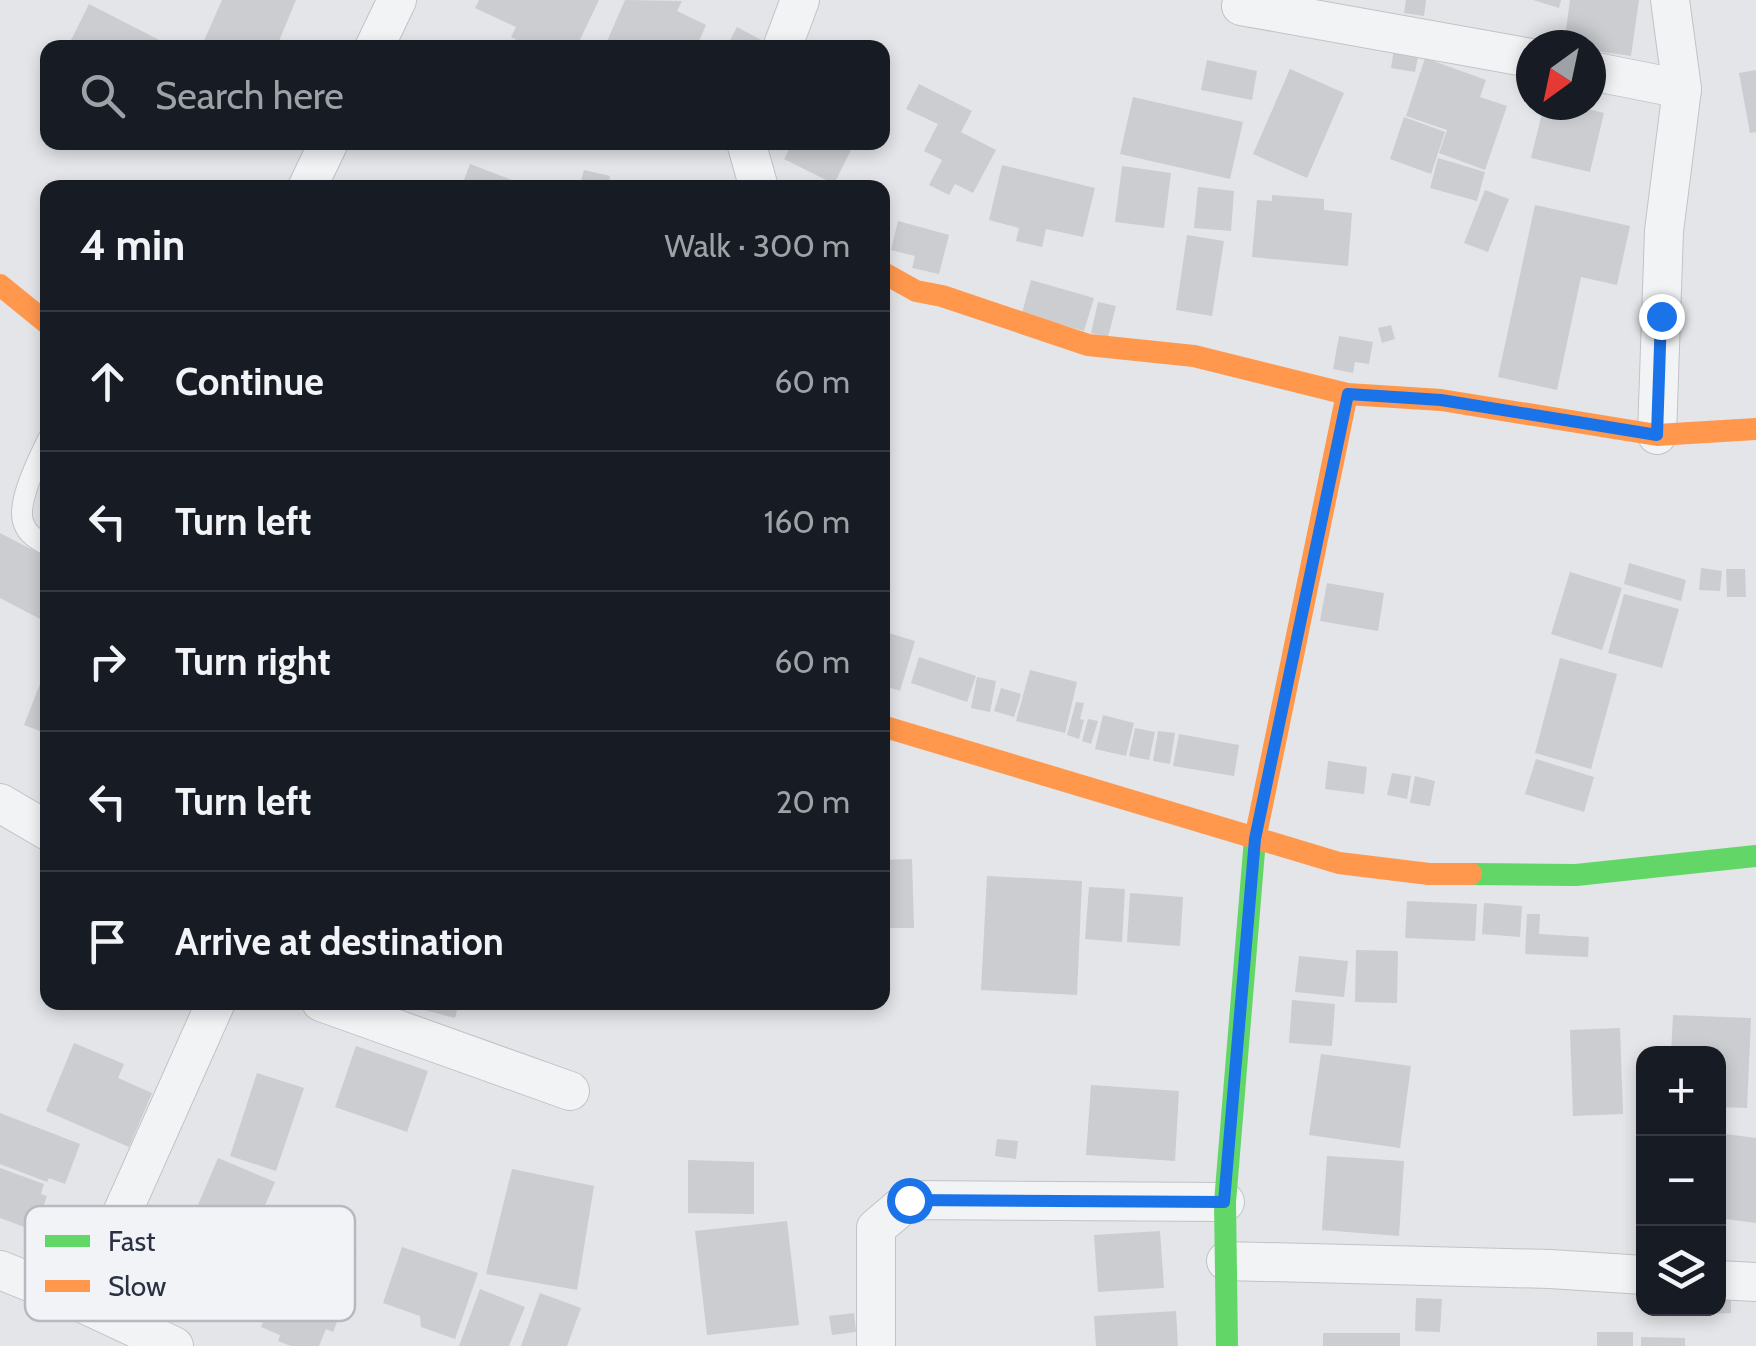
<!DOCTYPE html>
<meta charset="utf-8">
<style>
:root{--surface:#171b24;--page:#20242c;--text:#f1f3f6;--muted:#9ea1a6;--line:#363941}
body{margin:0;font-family:Cabin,sans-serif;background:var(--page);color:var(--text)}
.controls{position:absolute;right:30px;bottom:30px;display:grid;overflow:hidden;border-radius:20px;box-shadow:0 5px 15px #0003}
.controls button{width:90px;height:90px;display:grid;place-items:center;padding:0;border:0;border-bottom:2px solid var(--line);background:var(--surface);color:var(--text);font:50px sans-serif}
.compass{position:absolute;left:1516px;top:30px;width:90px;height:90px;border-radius:50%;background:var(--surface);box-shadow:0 5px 15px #0003;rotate:213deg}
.stop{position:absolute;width:30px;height:30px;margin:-22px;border:8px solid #1a73e8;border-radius:50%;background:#fff}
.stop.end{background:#1a73e8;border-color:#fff;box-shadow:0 2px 10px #0008}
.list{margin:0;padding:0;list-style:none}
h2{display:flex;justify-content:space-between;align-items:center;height:130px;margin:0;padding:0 40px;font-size:42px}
h2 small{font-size:32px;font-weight:400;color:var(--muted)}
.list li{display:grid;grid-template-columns:65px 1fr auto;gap:30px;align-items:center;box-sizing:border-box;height:140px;padding:0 40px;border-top:2px solid var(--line)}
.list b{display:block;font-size:38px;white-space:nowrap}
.list em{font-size:32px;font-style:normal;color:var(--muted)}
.icon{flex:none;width:55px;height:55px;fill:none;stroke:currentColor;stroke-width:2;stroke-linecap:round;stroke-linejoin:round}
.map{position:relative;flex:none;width:1756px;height:1346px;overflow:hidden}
.search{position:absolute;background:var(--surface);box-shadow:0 5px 15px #0003;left:40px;top:40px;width:850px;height:110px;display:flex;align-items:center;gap:25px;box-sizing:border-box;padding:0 35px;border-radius:20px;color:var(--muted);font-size:38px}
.panel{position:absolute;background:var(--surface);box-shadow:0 5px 15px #0003;left:40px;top:180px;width:850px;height:830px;border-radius:20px}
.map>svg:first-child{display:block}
.building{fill:#cbcdd0}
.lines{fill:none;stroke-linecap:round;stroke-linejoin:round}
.lane-casing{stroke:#c1c3c6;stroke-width:22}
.street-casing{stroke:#c1c3c6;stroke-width:40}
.lane{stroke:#f2f3f5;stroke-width:20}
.street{stroke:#f2f3f5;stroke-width:38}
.fast{stroke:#63d668;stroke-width:22}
.slow{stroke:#ff974d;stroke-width:22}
.route{stroke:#1a73e8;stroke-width:12}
.key{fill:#f1f3f7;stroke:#b5b9c1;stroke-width:2.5}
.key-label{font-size:28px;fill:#293142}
</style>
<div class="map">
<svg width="1756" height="1346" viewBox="0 0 1756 1346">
<rect width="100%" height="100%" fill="#e3e5e8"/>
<g class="building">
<path d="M222,0H296L276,48H262L254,44L253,48H214L203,43Z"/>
<path d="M479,0H599L576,48H533L511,37L516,27L475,8Z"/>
<path d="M625,0L682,1L677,11L706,25L696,48H604Z"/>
<path d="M1406,0H1426L1424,16L1404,13Z"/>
<path d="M1533,0H1561L1559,8Z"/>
<path d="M1570,0H1639L1631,56L1591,50V45H1564Z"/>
<path d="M89,4L167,44L165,48H67Z"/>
<path d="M737,27L767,43L765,48L727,46Z"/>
<path d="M1394,48L1419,52L1415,72L1391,68Z"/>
<path d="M1425,58L1486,80L1480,97L1507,106L1485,170L1439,153L1447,130L1406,116Z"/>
<path d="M1207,60L1257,71L1252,100L1201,90Z"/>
<path d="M1290,69L1344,93L1307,178L1253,154Z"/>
<path d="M1756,70V132L1750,133L1739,73Z"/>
<path d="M919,84L972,111L961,132L996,150L973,193L955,184L949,195L929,185L942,160L924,151L938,124L906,109Z"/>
<path d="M1133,97L1243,122L1230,179L1120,154Z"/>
<path d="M1544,105H1572L1604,113L1590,172L1531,158Z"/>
<path d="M1404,117L1445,132L1431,174L1390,159Z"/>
<path d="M793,142H855L834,184L784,159Z"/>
<path d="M1438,158L1485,172L1477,201L1430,188Z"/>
<path d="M470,164L530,187V188H461Z"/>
<path d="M1002,165L1095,188L1083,237L1046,229L1042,247L1016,241L1019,228L989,220Z"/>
<path d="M1122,166L1171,173L1164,228L1115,222Z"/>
<path d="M584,170L610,176L608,188H579Z"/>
<path d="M1198,187L1234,191L1231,231L1194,228Z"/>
<path d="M1485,190L1509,199L1488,252L1464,243Z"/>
<path d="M1272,195L1324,199V210L1352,213L1348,266L1252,257L1257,200L1272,201Z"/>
<path d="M1535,205L1630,226L1617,285L1581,277L1557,390L1498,377Z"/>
<path d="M898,221L949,235L939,274L912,268L915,256L891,250Z"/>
<path d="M1187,235L1224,241L1212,316L1176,310Z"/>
<path d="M1031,280L1094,298L1084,331L1022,313Z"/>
<path d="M1098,302L1116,306L1108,337L1091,333Z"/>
<path d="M1391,325L1395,339L1382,343L1378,328Z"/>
<path d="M1339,336L1373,342L1369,364L1355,362L1353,373L1333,369Z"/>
<path d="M0,533L48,558V623L0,598Z"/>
<path d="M1629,563L1686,580L1681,601L1624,584Z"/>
<path d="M1701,568L1722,571L1720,591L1699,590Z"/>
<path d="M1726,569H1745L1746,597H1727Z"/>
<path d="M1570,572L1622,588L1602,650L1551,634Z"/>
<path d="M1327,583L1384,593L1378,631L1320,621Z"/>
<path d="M1624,594L1679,609L1662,668L1608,653Z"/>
<path d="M882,631L915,641L900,691L882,685Z"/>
<path d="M919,657L976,676L967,702L911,683Z"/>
<path d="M1560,658L1617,674L1591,769L1535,753Z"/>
<path d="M48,663V734L24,725Z"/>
<path d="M1030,670L1077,682L1065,733L1016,721Z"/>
<path d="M977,677L996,681L990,712L971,708Z"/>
<path d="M1001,688L1021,694L1014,717L994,711Z"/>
<path d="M1076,702L1084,703L1080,719L1084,720L1079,739L1067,735Z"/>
<path d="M1103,715L1134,723L1126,756L1095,749Z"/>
<path d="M1088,719L1098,721L1091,744L1082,741Z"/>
<path d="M1135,728L1155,732L1149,760L1129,756Z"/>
<path d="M1158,731L1175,733L1170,764L1153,761Z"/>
<path d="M1179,734L1239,745L1234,776L1173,766Z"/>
<path d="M1536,759L1594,777L1584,812L1525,794Z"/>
<path d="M1328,761L1367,767L1364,794L1325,789Z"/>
<path d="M1392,773L1411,776L1407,799L1387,795Z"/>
<path d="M1415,776L1435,781L1430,806L1410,803Z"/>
<path d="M912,859L914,928H882V860Z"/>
<path d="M987,876L1082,881L1077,995L981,990Z"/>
<path d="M1089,887L1125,889L1122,942L1085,939Z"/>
<path d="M1130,893L1183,897L1180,946L1127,942Z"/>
<path d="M1407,901L1477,904L1475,941L1405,938Z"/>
<path d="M1484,903L1522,906L1520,937L1482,934Z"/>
<path d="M1527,914H1540L1539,934L1589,937L1588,957L1525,954Z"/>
<path d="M1356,950L1398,951L1397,1003L1355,1002Z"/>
<path d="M1299,956L1348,961L1344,997L1295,992Z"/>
<path d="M1292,1000L1335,1004L1332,1046L1289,1043Z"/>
<path d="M415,1002H459L455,1018L413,1007Z"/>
<path d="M1673,1015L1751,1018L1747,1108L1718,1107V1054H1671Z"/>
<path d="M1620,1028L1623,1114L1573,1116L1570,1030Z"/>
<path d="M74,1043L124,1064L118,1078L152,1093L129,1147L46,1111Z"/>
<path d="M356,1046L428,1071L407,1132L335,1107Z"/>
<path d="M1321,1054L1411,1066L1400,1148L1309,1135Z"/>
<path d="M257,1073L304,1088L276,1171L230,1156Z"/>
<path d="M1091,1085L1179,1091L1175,1161L1086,1155Z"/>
<path d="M0,1113L80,1144L65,1184L49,1178L47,1182L0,1164Z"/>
<path d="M1718,1133L1756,1138V1223L1718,1218Z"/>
<path d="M997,1139L1018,1141L1016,1159L995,1156Z"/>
<path d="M1327,1156L1404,1161L1399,1236L1322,1230Z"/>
<path d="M218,1158L275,1182L239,1267L182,1242Z"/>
<path d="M688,1160L754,1162V1214L688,1213Z"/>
<path d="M0,1168L44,1184L41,1194L47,1196L35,1231L0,1218Z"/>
<path d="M512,1169L594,1186L577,1290L486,1274Z"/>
<path d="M787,1221L799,1325L707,1335L695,1231Z"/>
<path d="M300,1230L357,1253L345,1282L352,1285L333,1332L326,1329L319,1346H291L278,1341L280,1335L261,1327Z"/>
<path d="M1160,1231L1164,1288L1098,1292L1094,1235Z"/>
<path d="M402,1247L478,1273L455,1339L421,1327L420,1316L383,1303Z"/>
<path d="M480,1289L525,1307L509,1346H459Z"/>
<path d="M540,1293L581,1308L567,1346H521Z"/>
<path d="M1718,1296H1731V1313L1707,1314V1308H1718Z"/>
<path d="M1416,1298L1442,1299L1440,1332L1415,1331Z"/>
<path d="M1176,1311L1178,1346H1096L1094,1316Z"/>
<path d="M854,1313L856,1332L832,1335L829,1316Z"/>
<rect x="1597" y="1332" width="36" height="14"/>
<rect x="1323" y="1333" width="77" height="13"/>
<path d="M1641,1337L1685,1338V1346H1641Z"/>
</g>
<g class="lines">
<g class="lane-casing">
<path id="lane" d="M48,439C39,458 15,504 24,524C28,535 38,540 48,546"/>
</g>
<g class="street-casing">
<g id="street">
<path d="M1241,6L1531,58"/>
<path d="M374,48L397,0"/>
<path d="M782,48L800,0"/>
<path d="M1591,71L1682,89"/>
<path d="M746,142L759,188"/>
<path d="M307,188L329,142"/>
<path d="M1657,435L1664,231L1682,89L1670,0"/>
<path d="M0,803L48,831"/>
<path d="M321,1002L570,1091"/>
<path d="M1226,1261L1550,1269L1644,1275"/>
<path d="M0,1270L82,1303L174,1346"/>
<path d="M1718,1280L1756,1282"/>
<path d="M82,1303L216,1002"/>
<path d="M876,1346V1228L909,1200L1225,1202"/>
</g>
</g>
<use href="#lane" class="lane"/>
<use href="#street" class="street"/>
<g class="fast">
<path d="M1471,874L1576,875L1756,856"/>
<path d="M1227,1346L1225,1202L1255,839"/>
</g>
<g class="slow">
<path d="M882,272L916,291L942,296L1088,345L1194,356L1347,394L1441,400L1657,435L1756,429"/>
<path d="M0,285L48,324"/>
<path d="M882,726L1339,863L1429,874H1471"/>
<path d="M1255,839L1347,394"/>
</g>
</g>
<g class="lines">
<path class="route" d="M909,1200L1224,1202L1255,839L1348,394L1441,400L1657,435L1661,316"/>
</g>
<rect x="25" y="1206" width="330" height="115" rx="15" class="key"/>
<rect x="45" y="1235" width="45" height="12" fill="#63d668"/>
<rect x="45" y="1280" width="45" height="12" fill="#ff974d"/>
<g class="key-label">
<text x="108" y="1251">Fast</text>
<text x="108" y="1296">Slow</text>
</g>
</svg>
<div class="controls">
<button>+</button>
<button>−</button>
<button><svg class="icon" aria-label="layers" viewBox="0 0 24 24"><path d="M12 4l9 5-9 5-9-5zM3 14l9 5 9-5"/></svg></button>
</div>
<svg class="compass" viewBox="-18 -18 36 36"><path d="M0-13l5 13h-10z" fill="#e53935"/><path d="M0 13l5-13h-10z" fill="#9ea1a6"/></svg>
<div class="stop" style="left:909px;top:1200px"></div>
<div class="stop end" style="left:1661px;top:316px"></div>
<div class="search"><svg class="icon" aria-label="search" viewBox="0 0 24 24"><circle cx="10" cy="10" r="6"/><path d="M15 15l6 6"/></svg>Search here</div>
<section class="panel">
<h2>4 min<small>Walk · 300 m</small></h2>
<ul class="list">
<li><svg class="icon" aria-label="ahead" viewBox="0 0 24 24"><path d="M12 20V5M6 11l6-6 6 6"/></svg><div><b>Continue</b></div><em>60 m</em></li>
<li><svg class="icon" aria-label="left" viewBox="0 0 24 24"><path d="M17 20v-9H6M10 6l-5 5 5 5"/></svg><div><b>Turn left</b></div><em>160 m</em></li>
<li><svg class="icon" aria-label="right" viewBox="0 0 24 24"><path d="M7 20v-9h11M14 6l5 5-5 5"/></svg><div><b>Turn right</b></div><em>60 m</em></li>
<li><svg class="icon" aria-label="left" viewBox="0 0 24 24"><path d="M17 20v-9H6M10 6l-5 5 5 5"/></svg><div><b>Turn left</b></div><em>20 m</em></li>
<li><svg class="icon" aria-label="arrive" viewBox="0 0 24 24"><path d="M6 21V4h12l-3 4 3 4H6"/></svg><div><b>Arrive at destination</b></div></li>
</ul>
</section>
</div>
